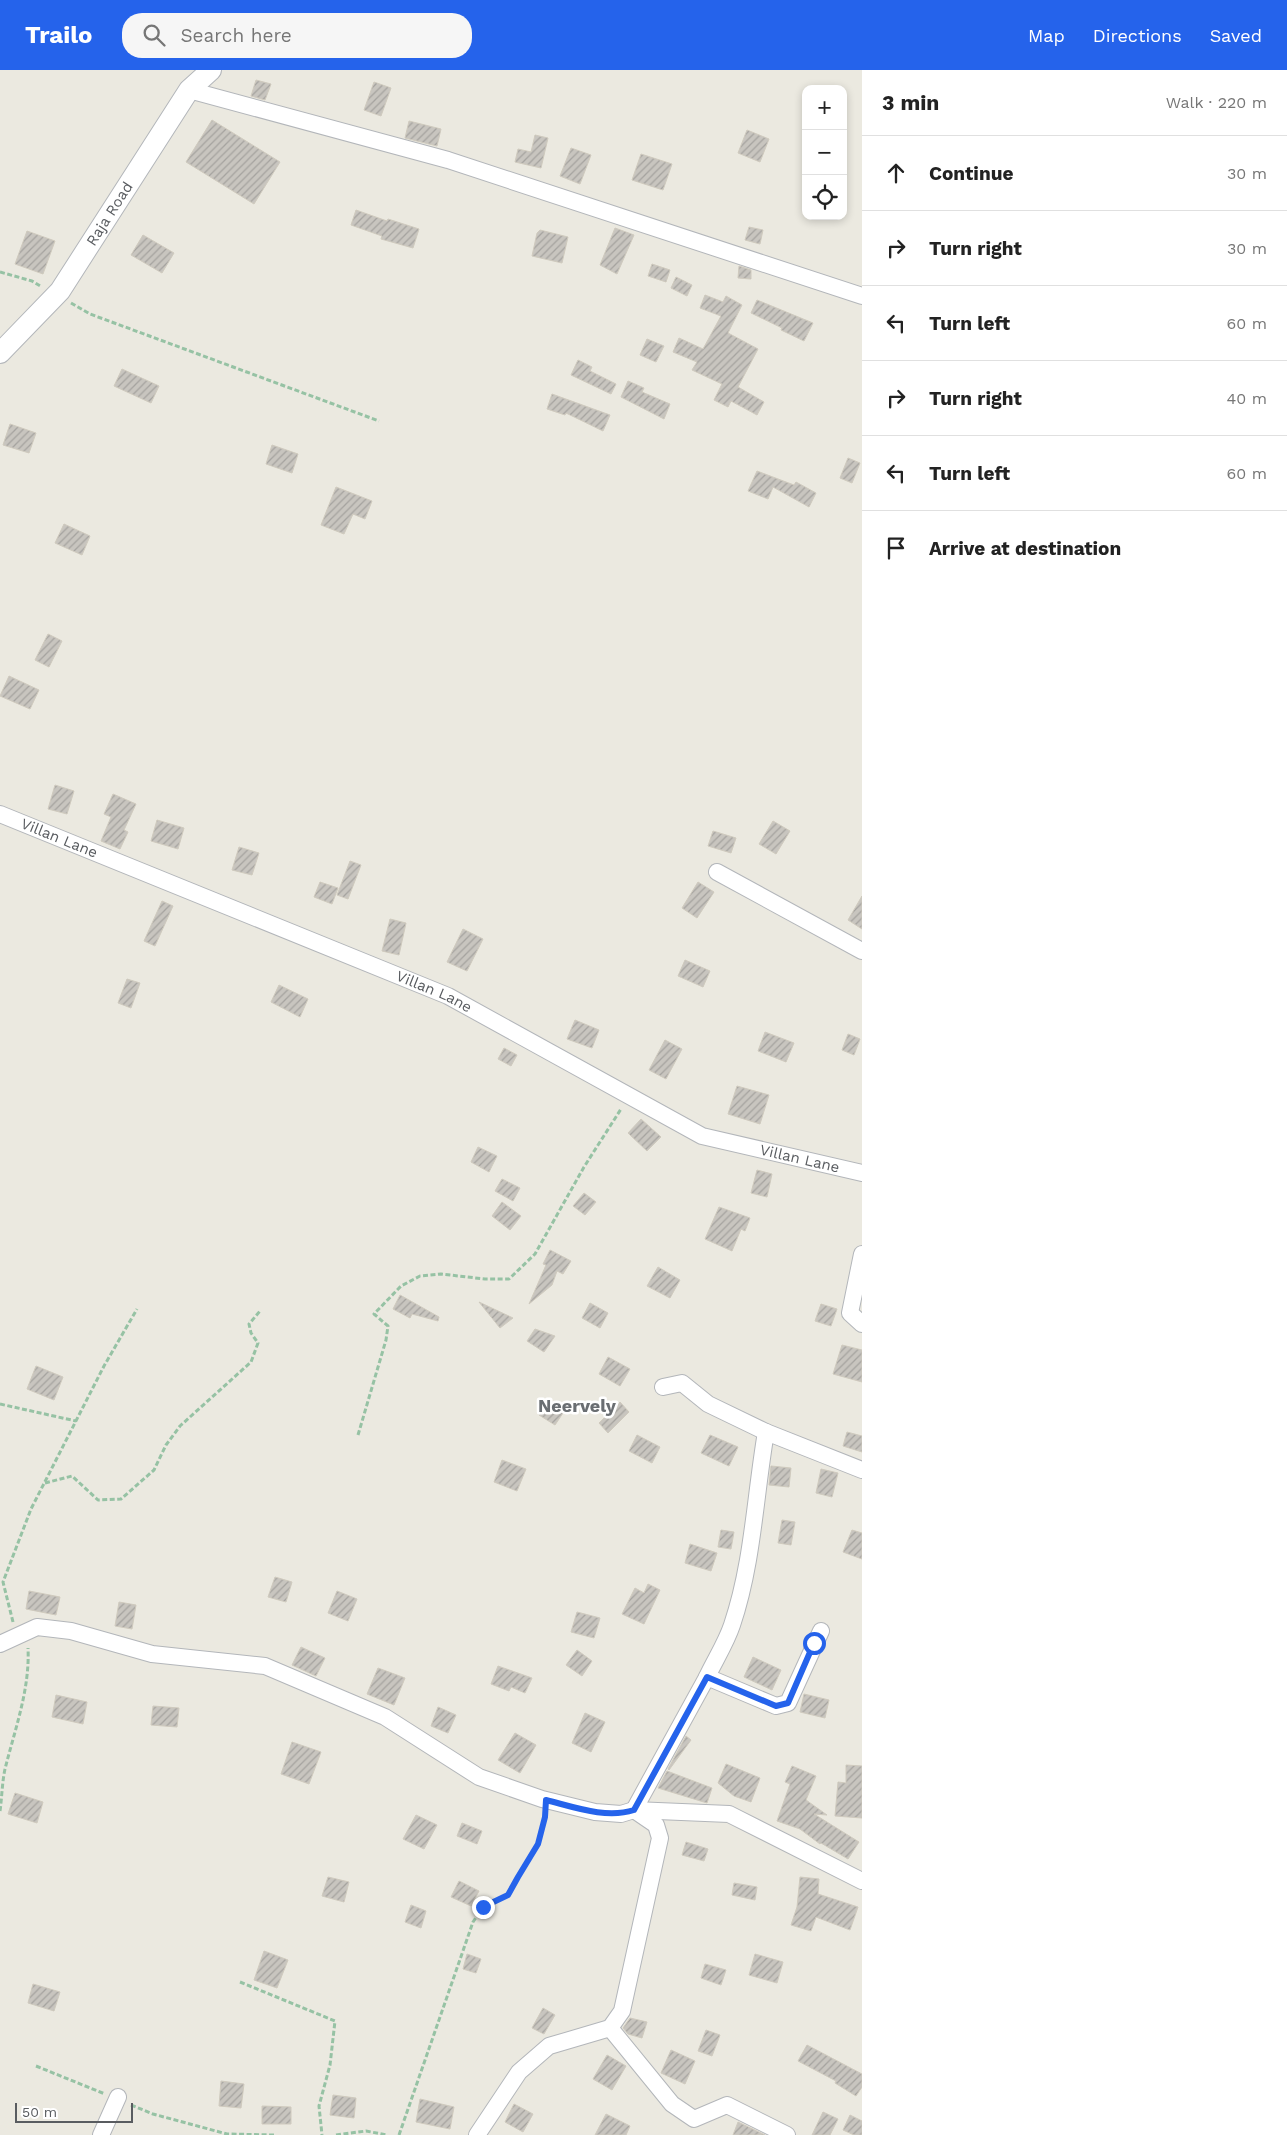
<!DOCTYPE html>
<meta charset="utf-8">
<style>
:root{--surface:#fff;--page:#f6f6f6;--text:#222;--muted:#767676;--line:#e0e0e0;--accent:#2563eb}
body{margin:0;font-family:"Work Sans",sans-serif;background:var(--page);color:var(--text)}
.controls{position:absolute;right:15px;top:15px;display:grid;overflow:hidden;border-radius:10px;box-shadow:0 2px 8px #0003}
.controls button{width:45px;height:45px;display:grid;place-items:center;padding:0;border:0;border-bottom:1px solid var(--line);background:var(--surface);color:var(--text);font:25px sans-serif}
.scale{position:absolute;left:15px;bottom:12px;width:118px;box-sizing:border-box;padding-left:5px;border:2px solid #595c60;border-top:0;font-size:14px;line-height:18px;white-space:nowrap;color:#595c60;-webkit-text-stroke:4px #fff;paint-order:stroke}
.stop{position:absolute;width:15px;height:15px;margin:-11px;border:4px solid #2563eb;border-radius:50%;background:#fff}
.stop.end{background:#2563eb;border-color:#fff;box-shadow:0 1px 5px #0008}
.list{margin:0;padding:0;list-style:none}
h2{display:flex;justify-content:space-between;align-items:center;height:65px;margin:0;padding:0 20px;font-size:21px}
h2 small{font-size:16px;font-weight:400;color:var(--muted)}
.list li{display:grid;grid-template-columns:32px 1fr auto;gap:15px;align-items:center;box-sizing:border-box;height:75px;padding:0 20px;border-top:1px solid var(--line)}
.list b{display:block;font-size:19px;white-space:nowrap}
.list em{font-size:16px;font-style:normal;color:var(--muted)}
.icon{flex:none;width:28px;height:28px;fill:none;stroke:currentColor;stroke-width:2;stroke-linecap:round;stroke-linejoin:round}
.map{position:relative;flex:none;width:862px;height:2065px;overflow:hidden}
header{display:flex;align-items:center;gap:30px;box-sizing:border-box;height:70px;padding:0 25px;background:var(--accent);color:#fff}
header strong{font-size:24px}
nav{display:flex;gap:28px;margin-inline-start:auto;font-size:18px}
.search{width:350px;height:45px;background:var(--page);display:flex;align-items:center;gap:12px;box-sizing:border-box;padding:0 18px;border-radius:20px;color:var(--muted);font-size:19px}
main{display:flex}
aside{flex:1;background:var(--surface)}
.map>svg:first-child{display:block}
.building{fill:url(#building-hatch);stroke:#cfcabe}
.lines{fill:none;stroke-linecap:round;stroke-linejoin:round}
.minor-casing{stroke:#b3b6ba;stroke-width:18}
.tertiary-casing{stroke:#b3b6ba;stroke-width:22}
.path{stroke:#96c2a4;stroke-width:3;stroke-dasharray:5 2.5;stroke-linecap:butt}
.minor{stroke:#fff;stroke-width:16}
.tertiary{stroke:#fff;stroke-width:20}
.route{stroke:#2563eb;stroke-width:6}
.labels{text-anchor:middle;stroke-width:5;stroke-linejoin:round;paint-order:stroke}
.street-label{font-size:15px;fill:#595c60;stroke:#fff}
.quarter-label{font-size:18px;font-weight:bold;fill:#6a6e72;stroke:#fff}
</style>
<header>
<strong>Trailo</strong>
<div class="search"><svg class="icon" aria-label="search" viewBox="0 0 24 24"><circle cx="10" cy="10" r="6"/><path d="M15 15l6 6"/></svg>Search here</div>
<nav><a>Map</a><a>Directions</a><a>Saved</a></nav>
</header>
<main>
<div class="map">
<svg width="862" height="2065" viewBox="0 0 862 2065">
<defs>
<pattern id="building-hatch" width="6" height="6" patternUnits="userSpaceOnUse" patternTransform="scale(1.25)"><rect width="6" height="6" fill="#c8c5bf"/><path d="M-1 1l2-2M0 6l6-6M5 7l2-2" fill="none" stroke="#a5a39f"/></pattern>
</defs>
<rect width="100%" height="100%" fill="#ebe9e0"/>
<g class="building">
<path d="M256,10L271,14L265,30L251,26Z"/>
<path d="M374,12L391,18L381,46L364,40Z"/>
<path d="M212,50L280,92L254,134L186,92Z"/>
<path d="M409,51L441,59L437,76L405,68Z"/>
<path d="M747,60L769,69L760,92L738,83Z"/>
<path d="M535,65L548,68L541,98L515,92L518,79L531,82Z"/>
<path d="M571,78L591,85L580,114L560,106Z"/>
<path d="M641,84L672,94L663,120L632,110Z"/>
<path d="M356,140L387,151L388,149L419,159L413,178L381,169L382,166L351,155Z"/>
<path d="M749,157L763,160L760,174L745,170Z"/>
<path d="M615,158L634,165L617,204L600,195Z"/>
<path d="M540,160L568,167L562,193L532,186L537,163Z"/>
<path d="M27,161L55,171L43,204L15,194Z"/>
<path d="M143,165L174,183L162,203L131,185Z"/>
<path d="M652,194L670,200L666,212L648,206Z"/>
<path d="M739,196L751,200V209L738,208Z"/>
<path d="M676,207L692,215L687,226L671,218Z"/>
<path d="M705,225L723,232L726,226L742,235L728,263L758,279L738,317L764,332L757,345L731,331L728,337L714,330L722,314L692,300L697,292L673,282L679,268L703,279L721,246L700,238Z"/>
<path d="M757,230L813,253L804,271L781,260L782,258L751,243Z"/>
<path d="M647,269L664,276L656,292L640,285Z"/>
<path d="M578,290L592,297L590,301L616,314L611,324L571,305Z"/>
<path d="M122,299L159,316L151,333L114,316Z"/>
<path d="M628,311L644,318L642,322L670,334L664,349L621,327Z"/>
<path d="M552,324L610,345L603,361L566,343L565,345L547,339Z"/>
<path d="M10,354L36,363L29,383L3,375Z"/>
<path d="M272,375L298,384L292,403L266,394Z"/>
<path d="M848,388L860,393L852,413L840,408Z"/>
<path d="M757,401L794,415L796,412L816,423L809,437L773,417L768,429L748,421Z"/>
<path d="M336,417L372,431L365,449L353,444L344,464L321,455Z"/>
<path d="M64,454L90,466L82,485L55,473Z"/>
<path d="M48,564L62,571L49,597L35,590Z"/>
<path d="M9,606L39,620L30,639L0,626Z"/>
<path d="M55,715L74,721L67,744L48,739Z"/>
<path d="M113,724L136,734L124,760L128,762L120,779L101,771L111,747L104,744Z"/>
<path d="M157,750L184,758L178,779L151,771Z"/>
<path d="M773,751L790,761L776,784L759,774Z"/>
<path d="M713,761L736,768L731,783L708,776Z"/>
<path d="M239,777L259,783L252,805L232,800Z"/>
<path d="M350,791L361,795L348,829L337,825Z"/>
<path d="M320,812L338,818L332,834L314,827Z"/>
<path d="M698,812L714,822L697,848L682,838Z"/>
<path d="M862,826V859L848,850Z"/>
<path d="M162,831L173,836L155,876L144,871Z"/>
<path d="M390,849L406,853L399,885L382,881Z"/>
<path d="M463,859L483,869L467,901L447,892Z"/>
<path d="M685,890L710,901L703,917L678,906Z"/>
<path d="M127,909L140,913L131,938L118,933Z"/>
<path d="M279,915L308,929L300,947L271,932Z"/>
<path d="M575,950L599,960L592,978L567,969Z"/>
<path d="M765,962L794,973L786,992L758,981Z"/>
<path d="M848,964L860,969L854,985L842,980Z"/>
<path d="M665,970L682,979L666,1009L649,1000Z"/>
<path d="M504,978L517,985L511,996L498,989Z"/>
<path d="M737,1016L769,1025L760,1054L728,1044Z"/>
<path d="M641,1049L661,1067L647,1081L628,1063Z"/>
<path d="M478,1077L497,1086L489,1102L471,1092Z"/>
<path d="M757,1100L772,1104L767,1127L751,1123Z"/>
<path d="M502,1109L520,1118L513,1131L495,1121Z"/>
<path d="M584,1123L596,1132L585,1145L573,1136Z"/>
<path d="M502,1132L521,1146L510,1160L492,1146Z"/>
<path d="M719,1137L750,1148L745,1161L741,1159L732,1181L705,1169Z"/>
<path d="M550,1180L571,1191L563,1204L557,1201L552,1215L529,1234L546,1195L543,1194Z"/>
<path d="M658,1197L680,1210L670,1228L647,1216Z"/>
<path d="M400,1225L439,1247L438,1251L412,1244L410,1248L393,1239Z"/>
<path d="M479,1232L513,1248L500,1258Z"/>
<path d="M590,1233L608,1243L600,1258L582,1248Z"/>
<path d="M821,1234L837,1239L831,1256L815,1251Z"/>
<path d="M535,1259L555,1266L544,1282L527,1271Z"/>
<path d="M842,1275L862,1280V1312L833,1304Z"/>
<path d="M608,1287L630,1299L620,1316L599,1304Z"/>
<path d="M36,1296L63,1307L54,1330L27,1319Z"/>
<path d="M620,1332L629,1342L608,1363L599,1353Z"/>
<path d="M545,1334L563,1343L555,1355L539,1345Z"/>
<path d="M847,1362L862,1366V1382L843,1376Z"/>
<path d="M637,1365L660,1377L652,1393L629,1381Z"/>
<path d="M710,1365L738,1377L729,1396L701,1383Z"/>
<path d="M502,1390L526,1399L517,1421L494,1412Z"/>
<path d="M771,1396L791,1398L789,1417L769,1415Z"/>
<path d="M821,1399L838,1403L832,1427L816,1423Z"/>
<path d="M782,1450L795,1452L791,1475L778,1473Z"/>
<path d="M721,1460L734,1462L731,1479L718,1477Z"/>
<path d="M852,1460L862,1463V1489L843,1482Z"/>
<path d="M690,1474L717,1483L711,1501L685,1493Z"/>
<path d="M275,1507L292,1512L286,1532L268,1527Z"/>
<path d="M648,1514L660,1520L644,1554L622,1544L635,1518L644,1523Z"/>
<path d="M29,1521L60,1527L56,1545L26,1539Z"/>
<path d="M337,1521L357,1529L348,1551L328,1543Z"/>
<path d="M119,1532L136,1535L132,1559L115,1556Z"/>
<path d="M577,1542L600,1548L594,1568L571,1562Z"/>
<path d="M301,1577L325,1588L316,1606L292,1595Z"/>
<path d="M577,1580L592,1591L582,1606L566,1595Z"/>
<path d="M753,1587L781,1600L772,1620L744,1607Z"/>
<path d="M498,1596L532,1608L525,1623L511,1617L509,1621L491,1614Z"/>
<path d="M378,1598L405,1608L394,1635L367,1624Z"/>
<path d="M804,1624L829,1630L825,1648L800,1642Z"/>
<path d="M56,1625L87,1632L83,1654L52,1647Z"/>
<path d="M153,1636L179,1638L177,1657L151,1655Z"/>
<path d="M438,1637L456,1645L448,1663L431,1656Z"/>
<path d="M585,1643L605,1652L591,1682L572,1673Z"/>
<path d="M515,1663L536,1675L520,1703L498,1690Z"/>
<path d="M686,1666L691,1670L669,1700L668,1699Z"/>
<path d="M292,1672L321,1682L309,1714L281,1704Z"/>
<path d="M726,1694L760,1708L751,1732L734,1726L718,1713Z"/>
<path d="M846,1695L862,1696V1748L835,1746L838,1712L846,1713Z"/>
<path d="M792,1696L816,1706L806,1730L827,1745L814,1744L859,1772L848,1789L821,1773L820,1774L800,1759L777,1751L790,1714L785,1712Z"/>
<path d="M667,1701L712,1718L707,1733L658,1718Z"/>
<path d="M15,1723L43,1732L37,1753L8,1744Z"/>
<path d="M416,1745L437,1755L424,1779L403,1769Z"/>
<path d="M462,1753L482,1761L477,1774L457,1766Z"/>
<path d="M686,1772L708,1779L704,1791L682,1785Z"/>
<path d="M328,1807L349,1812L344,1832L322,1826Z"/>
<path d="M800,1807L819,1809L818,1824L858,1837L850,1860L816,1847L811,1861L791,1855L797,1837Z"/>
<path d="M459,1811L479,1821L471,1836L451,1827Z"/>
<path d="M734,1813L757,1817L755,1830L732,1825Z"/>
<path d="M411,1835L426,1841L421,1858L405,1852Z"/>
<path d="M264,1881L288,1890L277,1918L254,1910Z"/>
<path d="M467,1884L481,1889L476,1903L463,1899Z"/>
<path d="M755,1884L783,1892L777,1913L749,1905Z"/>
<path d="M705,1894L726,1900L721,1915L701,1908Z"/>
<path d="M33,1914L60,1922L54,1941L28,1933Z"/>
<path d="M543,1938L555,1945L544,1964L532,1958Z"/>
<path d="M630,1948L647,1952L642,1968L628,1964L623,1958Z"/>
<path d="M706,1960L720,1965L712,1986L698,1981Z"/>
<path d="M807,1975L862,2004V2017L856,2026L835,2013L836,2011L798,1991Z"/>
<path d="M671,1980L695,1991L685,2014L661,2003Z"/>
<path d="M607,1985L626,1996L612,2020L593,2009Z"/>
<path d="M221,2011L244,2014L241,2038L219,2036Z"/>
<path d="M333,2025L356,2028L354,2048L330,2045Z"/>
<path d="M420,2029L454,2037L450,2059L416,2052Z"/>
<path d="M514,2034L533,2044L523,2062L505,2052Z"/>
<path d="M262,2036L291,2037V2054H262Z"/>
<path d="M823,2042L838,2049L830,2065H812Z"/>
<path d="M606,2044L630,2056L626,2065H595Z"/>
<path d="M850,2045L862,2051V2065H854L843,2060Z"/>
<path d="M738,2052L765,2065H733Z"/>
</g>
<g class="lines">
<g class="minor-casing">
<g id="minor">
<path d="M189,20L448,90L862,226"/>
<path id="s1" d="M0,744L448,926L702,1066L862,1103"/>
<path d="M717,802L862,881"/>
<path d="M862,1184L850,1243L862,1254"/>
<path d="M663,1317L682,1313L708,1334L766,1362"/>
<path d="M0,1574L37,1557L71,1561L152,1584L265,1596L385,1647L479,1707L542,1729L595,1742L621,1744L634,1740L729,1744L862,1811"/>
<path d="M707,1607C715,1590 726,1573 732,1555C753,1493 755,1426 766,1362L862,1400"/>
<path d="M634,1740L707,1607L776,1636L788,1633L821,1561"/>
<path d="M610,1958L672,2034L694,2049L727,2035L787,2065"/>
<path d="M101,2065L118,2027"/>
<path d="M477,2065L519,2002L549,1976L610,1958L622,1941L660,1768L656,1755L634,1740"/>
</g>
</g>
<g class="tertiary-casing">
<g id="tertiary">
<path id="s2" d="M0,283L60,221L189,20L211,0"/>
</g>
</g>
<g class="path">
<path d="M0,202L32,211L42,217"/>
<path d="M71,233L90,244L379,351"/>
<path d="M0,1334L76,1351"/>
<path d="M358,1365L386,1270L388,1256L374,1244L401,1216L420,1206L441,1204L485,1209H509L535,1184L584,1097L621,1039"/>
<path d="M45,1413L72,1406L98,1430L121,1429L154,1400L166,1375L180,1356L251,1292L258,1273L251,1263L249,1254L260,1241"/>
<path d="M13,1552L3,1512L31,1439L104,1296L137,1239"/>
<path d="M0,1741C2,1727 2,1713 5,1699C15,1659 30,1619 28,1578"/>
<path d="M240,1912L335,1951L330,1995L319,2036L322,2065"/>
<path d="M36,1996L105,2024"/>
<path d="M131,2035L153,2044L227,2064L274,2065"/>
<path d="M336,2065L366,2061L387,2065"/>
<path d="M399,2065L473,1852L483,1837L508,1825L538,1774L545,1745"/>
</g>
<use href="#minor" class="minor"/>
<use href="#tertiary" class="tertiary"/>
</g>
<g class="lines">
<path class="route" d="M483,1837L508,1825L518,1807L538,1774L545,1747L546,1730C574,1737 606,1749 634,1740L707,1607L776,1636L788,1633L814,1573"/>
</g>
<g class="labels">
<g class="street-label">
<text dy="5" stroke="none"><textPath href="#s2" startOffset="178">Raja Road</textPath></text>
<text dy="5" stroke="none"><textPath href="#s1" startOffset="64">Villan Lane</textPath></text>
<text dy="5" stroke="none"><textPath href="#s1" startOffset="469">Villan Lane</textPath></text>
<text dy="5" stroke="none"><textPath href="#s1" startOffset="874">Villan Lane</textPath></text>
</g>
<g class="quarter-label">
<text x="577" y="1342">Neervely</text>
</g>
</g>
</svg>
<div class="controls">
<button>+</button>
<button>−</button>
<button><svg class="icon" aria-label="locate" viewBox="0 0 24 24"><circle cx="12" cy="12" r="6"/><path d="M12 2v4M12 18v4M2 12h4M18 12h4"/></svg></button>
</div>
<div class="scale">50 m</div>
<div class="stop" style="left:814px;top:1573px"></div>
<div class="stop end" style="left:483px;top:1837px"></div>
</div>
<aside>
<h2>3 min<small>Walk · 220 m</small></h2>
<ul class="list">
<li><svg class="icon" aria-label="ahead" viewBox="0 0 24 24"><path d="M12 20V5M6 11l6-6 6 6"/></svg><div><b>Continue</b></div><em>30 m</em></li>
<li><svg class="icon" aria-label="right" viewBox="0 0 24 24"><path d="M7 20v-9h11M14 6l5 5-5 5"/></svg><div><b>Turn right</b></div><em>30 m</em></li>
<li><svg class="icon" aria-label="left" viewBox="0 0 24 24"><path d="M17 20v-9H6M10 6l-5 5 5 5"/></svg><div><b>Turn left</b></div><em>60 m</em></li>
<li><svg class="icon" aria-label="right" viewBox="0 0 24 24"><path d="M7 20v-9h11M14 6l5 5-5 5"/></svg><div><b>Turn right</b></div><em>40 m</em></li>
<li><svg class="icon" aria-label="left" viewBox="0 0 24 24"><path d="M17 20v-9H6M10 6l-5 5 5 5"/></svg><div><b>Turn left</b></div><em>60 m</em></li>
<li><svg class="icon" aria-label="arrive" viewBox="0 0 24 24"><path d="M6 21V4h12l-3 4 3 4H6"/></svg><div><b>Arrive at destination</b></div></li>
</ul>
</aside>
</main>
